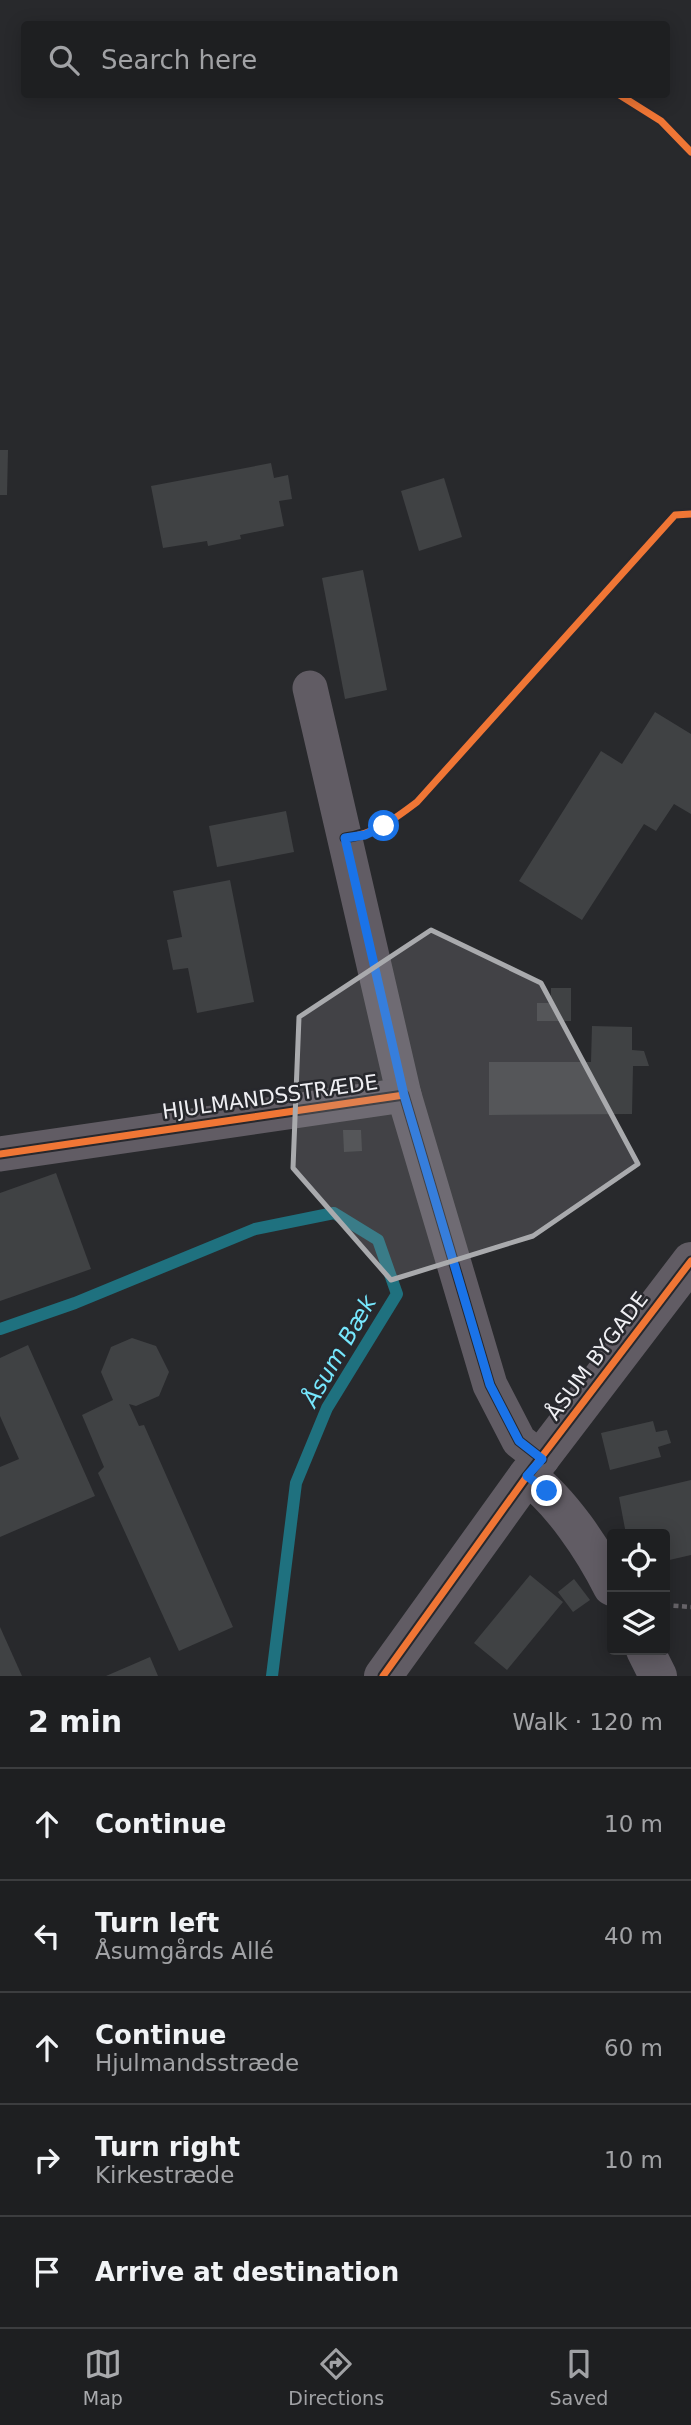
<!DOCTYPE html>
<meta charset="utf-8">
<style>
:root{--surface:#1e1f21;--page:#26272a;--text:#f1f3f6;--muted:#a1a2a5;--line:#3c3d3f;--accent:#a9aaad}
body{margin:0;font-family:"DejaVu Sans",sans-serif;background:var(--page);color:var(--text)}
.controls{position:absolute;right:21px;bottom:21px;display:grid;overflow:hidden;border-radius:7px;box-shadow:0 4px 18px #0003}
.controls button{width:63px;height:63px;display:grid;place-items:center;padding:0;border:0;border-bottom:2px solid var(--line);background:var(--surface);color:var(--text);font:35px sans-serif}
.stop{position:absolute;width:21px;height:21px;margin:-16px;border:5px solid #1a73e8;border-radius:50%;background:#fff}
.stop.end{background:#1a73e8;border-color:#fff;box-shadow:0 2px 7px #0008}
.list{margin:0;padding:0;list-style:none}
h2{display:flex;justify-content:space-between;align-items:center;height:91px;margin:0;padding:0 28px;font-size:30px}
h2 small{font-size:23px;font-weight:400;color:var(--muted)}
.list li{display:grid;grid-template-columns:46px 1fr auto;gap:21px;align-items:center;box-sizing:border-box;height:112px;padding:0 28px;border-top:2px solid var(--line)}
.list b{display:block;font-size:26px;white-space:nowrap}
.list p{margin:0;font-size:23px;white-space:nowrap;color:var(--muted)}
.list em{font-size:23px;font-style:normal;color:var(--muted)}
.icon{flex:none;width:38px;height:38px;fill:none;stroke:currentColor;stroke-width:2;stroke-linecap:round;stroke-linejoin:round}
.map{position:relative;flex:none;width:691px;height:1676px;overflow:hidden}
.search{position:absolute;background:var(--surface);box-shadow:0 4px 18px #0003;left:21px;right:21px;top:21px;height:77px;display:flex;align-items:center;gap:18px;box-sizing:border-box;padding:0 24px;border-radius:7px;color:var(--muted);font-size:26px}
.sheet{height:651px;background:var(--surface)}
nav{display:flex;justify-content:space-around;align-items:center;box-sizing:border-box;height:98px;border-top:2px solid var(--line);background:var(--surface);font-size:19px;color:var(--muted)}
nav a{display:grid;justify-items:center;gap:4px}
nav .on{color:var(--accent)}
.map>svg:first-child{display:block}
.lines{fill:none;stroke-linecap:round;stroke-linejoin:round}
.stream{stroke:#1f717f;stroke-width:12}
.building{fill:#404244}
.path{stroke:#676469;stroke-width:4.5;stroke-dasharray:5 3.5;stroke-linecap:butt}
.minor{stroke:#615c64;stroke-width:35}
.tertiary{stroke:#615c64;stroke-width:38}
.cycleway-casing{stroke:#27282d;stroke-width:11}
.cycleway{stroke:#f07635;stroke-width:7}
.route{stroke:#1a73e8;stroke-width:9}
.marked{fill:#a9aaad;fill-opacity:0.2;stroke:#a9aaad;stroke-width:5;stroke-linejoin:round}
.labels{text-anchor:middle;stroke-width:5;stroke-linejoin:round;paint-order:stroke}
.street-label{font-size:21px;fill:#efeff3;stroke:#27282d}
.water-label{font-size:23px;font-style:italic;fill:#76e7fd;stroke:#27282d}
</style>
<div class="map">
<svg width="691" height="1676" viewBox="0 0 691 1676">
<rect width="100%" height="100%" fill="#28292c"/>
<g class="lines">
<path class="stream" d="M0,1329L75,1303L255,1229L334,1213L378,1240L397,1294L327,1408L296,1483L272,1676"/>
</g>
<g class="building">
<path d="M0,450H8L7,495H0Z"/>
<path d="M271,463L274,478L288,475L292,499L279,501L284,526L240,535L241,539L208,546L207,541L163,548L151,486Z"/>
<path d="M444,478L462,537L419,551L401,491Z"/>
<path d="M363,570L387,690L345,699L322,578Z"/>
<path d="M655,712L691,734V814L674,804L656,831L644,824L582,920L519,881L601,751L622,764Z"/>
<path d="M286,811L294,852L217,867L209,826Z"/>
<path d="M230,880L254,1002L197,1013L188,968L173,970L167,940L182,937L173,891Z"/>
<path d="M551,988H571V1021H537V1003H551Z"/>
<path d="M592,1026L632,1027V1050L644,1051L649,1066H633L632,1114L489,1115V1062H591Z"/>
<path d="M343,1130H361L362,1151L344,1152Z"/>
<path d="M56,1173L91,1269L0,1301V1193Z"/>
<path d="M132,1338L156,1346L169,1372L159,1396L136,1406L129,1404L139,1426L144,1425L233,1627L179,1651L98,1473L104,1467L82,1415L113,1400L101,1372L111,1347Z"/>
<path d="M28,1345L95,1496L0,1537V1467L19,1459L0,1416V1358Z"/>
<path d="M653,1421L656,1432L667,1430L671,1443L658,1447L661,1457L610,1470L601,1433Z"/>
<path d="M691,1480V1555L665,1561V1534H626L619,1497Z"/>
<path d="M530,1575L563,1602L507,1670L474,1643Z"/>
<path d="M574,1579L590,1600L573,1612L558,1592Z"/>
<path d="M0,1627L22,1676H0Z"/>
<path d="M150,1657L158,1676H106Z"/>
</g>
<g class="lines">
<path class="path" d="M665,1605L691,1607"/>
<g class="minor">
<path d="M310,688L404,1095"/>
<path d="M0,1154L404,1095L490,1385L519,1441L542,1459"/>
</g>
<g class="tertiary">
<path d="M527,1476C561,1501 593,1549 612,1587"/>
<path d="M645,1650L658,1676"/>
<path d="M383,1676L527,1476L691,1261"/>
</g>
<g class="cycleway-casing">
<g id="cycleway">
<path d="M618,94L661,121L691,152"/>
<path d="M345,838C376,833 392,821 417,802L675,515L691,514"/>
<path d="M0,1154L404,1095L490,1385L519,1441L542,1459"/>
<path d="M383,1676L527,1476L691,1261"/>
</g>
</g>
<use href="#cycleway" class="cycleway"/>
</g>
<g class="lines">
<path class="route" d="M384,826L365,835L345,838L404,1095L490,1385L519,1441L542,1459L527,1476L547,1491"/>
</g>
<path class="marked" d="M431,930L541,983L638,1164L533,1236L391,1280L293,1168L299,1017Z"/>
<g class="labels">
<g class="street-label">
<text transform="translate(270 1097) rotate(-8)" y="7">HJULMANDSSTRÆDE</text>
<text transform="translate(597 1356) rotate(-53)" y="7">ÅSUM BYGADE</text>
</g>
<g class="water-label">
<text transform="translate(339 1351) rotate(-60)" y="8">Åsum Bæk</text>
</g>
</g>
</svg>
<div class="controls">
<button><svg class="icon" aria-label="locate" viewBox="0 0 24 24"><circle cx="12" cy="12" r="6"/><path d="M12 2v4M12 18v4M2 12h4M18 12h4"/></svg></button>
<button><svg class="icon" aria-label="layers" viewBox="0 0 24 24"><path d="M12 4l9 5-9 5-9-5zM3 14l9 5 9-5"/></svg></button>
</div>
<div class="stop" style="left:384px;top:826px"></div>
<div class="stop end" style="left:547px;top:1491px"></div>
<div class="search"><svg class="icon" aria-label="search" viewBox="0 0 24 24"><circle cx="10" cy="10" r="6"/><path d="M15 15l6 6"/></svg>Search here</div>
</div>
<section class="sheet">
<h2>2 min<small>Walk · 120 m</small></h2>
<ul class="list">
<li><svg class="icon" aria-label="ahead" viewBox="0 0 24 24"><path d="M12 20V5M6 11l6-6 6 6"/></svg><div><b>Continue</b></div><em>10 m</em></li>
<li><svg class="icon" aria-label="left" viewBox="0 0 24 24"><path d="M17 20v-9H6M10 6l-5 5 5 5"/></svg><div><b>Turn left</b><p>Åsumgårds Allé</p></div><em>40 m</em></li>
<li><svg class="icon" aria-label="ahead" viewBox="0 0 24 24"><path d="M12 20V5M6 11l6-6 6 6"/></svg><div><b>Continue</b><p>Hjulmandsstræde</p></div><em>60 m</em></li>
<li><svg class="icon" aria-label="right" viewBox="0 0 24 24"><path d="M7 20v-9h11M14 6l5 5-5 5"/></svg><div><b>Turn right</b><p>Kirkestræde</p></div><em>10 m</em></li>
<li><svg class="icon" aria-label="arrive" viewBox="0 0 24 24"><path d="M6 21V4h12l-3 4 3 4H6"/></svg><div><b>Arrive at destination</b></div></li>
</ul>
</section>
<nav>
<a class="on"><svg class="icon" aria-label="map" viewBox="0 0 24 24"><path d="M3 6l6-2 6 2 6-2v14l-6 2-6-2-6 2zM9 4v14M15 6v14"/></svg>Map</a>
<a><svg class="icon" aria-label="directions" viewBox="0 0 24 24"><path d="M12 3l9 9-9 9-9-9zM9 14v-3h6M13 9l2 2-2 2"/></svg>Directions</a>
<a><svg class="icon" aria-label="saved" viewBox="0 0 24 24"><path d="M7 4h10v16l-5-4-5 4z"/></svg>Saved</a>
</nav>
